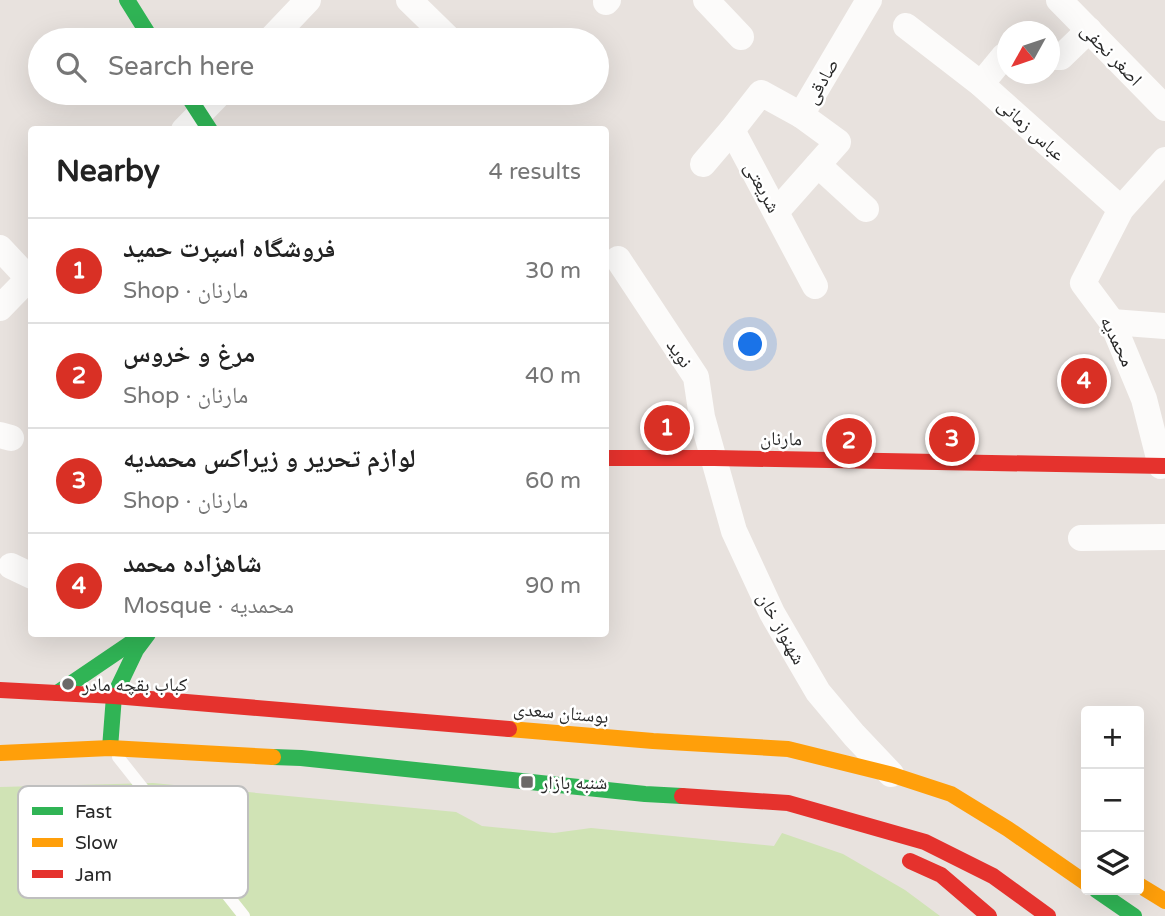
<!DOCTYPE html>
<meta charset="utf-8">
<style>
:root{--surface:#fff;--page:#f6f6f6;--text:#222;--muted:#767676;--line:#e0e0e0;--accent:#d93025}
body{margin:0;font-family:"Varela Round","Noto Naskh Arabic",sans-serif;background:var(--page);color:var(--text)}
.controls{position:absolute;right:21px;bottom:21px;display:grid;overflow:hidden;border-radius:7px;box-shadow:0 7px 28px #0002}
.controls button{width:63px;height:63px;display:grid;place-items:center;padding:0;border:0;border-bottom:2px solid var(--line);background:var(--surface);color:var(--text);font:35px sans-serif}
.compass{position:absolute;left:997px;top:21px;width:63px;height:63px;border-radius:50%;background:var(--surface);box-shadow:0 7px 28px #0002;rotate:230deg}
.you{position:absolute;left:751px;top:345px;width:24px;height:24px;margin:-18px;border:5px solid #fff;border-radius:50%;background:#1a73e8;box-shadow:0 0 0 10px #1a73e833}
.badge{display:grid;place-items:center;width:46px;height:46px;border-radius:50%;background:var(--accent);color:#fff;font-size:23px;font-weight:700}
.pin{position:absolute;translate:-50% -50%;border:4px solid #fff;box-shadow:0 2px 7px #0006}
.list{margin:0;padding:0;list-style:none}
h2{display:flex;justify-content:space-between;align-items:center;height:91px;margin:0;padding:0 28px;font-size:30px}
h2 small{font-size:23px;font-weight:400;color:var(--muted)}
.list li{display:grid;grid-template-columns:46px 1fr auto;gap:21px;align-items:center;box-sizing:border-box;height:105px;padding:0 28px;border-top:2px solid var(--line)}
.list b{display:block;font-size:26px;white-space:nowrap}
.list p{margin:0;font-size:23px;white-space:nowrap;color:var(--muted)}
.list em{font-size:23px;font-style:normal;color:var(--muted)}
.icon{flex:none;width:38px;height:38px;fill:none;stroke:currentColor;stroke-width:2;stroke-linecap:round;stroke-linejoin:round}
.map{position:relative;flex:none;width:1165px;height:916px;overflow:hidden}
.search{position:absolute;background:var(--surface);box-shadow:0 7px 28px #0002;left:28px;top:28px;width:581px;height:77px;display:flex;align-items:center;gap:18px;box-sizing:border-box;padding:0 24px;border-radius:38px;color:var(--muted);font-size:26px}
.panel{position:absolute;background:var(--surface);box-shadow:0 7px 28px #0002;left:28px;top:126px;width:581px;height:511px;border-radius:7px}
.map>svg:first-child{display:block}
.green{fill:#d0e3b5}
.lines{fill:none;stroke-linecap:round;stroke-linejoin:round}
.lane{stroke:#fcfbfa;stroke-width:12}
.street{stroke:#fcfbfa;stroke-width:26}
.fast{stroke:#30b455;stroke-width:16}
.slow{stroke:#ff9f0a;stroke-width:16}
.jam{stroke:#e5322d;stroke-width:16}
.poi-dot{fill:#6c6a68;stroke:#fff;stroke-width:2.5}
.labels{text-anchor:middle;stroke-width:5;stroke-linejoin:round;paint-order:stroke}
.street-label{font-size:19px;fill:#292929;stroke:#fff}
.poi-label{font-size:19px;fill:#292929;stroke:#fff;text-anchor:start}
.key{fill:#fff;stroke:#bfbfbf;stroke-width:2}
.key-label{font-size:19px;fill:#292929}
</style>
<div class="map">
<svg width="1165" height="916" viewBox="0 0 1165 916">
<rect width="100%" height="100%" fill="#e8e2de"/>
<path class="green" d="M153,783L456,812L482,826L554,833L591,828L774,846L782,833L843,854L905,890L940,916H0V787Z"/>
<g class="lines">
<path class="lane" d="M118,757L244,916"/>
<g class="street">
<path d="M409,0L450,40"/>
<path d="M706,0L741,37"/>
<path d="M1059,0L1165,108"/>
<path d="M606,2L608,0"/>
<path d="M906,26L981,84L1121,209"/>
<path d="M270,40L308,0"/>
<path d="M1050,57H1061L1089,30"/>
<path d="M981,84L1004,56H1007"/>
<path d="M184,130L220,93"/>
<path d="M732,130L815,286"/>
<path d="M703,164L732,130L761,93L801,115"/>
<path d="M818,165L866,209"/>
<path d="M776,212L838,142L801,115L869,0"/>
<path d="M0,248L28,278"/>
<path d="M618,259L696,377L702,417L734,531L772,613L818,692L854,735L891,774"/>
<path d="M0,308L32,275"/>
<path d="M1112,322L1165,326"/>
<path d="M0,435L11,438"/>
<path d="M1161,466L1144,399L1112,322L1083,283L1121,209L1165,160"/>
<path d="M1081,538L1165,537"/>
<path d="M11,566L32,576"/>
</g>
<g class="fast">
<path d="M127,0L152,40"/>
<path d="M186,93L210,130"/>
<path d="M57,693L141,636"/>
<path d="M110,748L114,696L136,650L148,634"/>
<path d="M273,757L301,758L645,794L682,796"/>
<path d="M1096,890L1134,916"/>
</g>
<g class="slow">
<path d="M509,729L653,741L788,749L893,775L951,794L1008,829L1086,883"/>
<path d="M0,753L110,748L273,757"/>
<path d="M1139,885L1165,901"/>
</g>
<g class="jam">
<path d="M606,458H714L1165,466"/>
<path d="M0,690L114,696L509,729"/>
<path d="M682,796L788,803L925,842L993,876L1048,916"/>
<path d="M910,861L941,875L989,916"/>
</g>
</g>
<g class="poi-dot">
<circle cx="68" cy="684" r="7"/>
<rect x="520" y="775" width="14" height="14" rx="3.5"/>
</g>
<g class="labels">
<g class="street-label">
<text transform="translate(1112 54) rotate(46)" y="7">اصغر نجفی</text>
<text transform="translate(821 81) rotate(-60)" y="7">صادقی</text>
<text transform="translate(1032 129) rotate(42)" y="7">عباس زمانی</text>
<text transform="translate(763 187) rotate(62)" y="7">شریعتی</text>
<text transform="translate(1118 341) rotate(64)" y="7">محمدیه</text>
<text transform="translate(680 353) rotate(55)" y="7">نوید</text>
<text transform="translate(781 438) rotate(1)" y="7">مارنان</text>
<text transform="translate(782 628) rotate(61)" y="7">شهنواز خان</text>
<text transform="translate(561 712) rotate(5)" y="7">بوستان سعدی</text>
</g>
<g class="poi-label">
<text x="82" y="691">کباب بقچه مادر</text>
<text x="541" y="789">شنبه بازار</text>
</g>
</g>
<rect x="18" y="786" width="230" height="112" rx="10" class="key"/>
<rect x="32" y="807" width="31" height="8" fill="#30b455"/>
<rect x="32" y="838" width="31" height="9" fill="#ff9f0a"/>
<rect x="32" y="870" width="31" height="8" fill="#e5322d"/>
<g class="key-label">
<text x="75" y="818">Fast</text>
<text x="75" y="849">Slow</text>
<text x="75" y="881">Jam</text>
</g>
</svg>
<div class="controls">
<button>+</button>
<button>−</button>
<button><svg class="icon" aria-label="layers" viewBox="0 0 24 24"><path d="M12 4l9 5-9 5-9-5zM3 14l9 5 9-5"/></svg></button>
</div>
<svg class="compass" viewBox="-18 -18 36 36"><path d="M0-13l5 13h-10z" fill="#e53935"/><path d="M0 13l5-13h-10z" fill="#767676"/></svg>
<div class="you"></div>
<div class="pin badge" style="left:667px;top:428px">1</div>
<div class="pin badge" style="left:849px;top:441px">2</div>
<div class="pin badge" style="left:952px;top:439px">3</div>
<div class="pin badge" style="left:1084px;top:381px">4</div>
<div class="search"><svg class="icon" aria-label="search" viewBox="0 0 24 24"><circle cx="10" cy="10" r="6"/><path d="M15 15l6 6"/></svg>Search here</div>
<section class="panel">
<h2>Nearby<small>4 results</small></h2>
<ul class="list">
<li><span class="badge">1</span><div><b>فروشگاه اسپرت حمید</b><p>Shop · مارنان</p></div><em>30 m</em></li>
<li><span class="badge">2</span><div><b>مرغ و خروس</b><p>Shop · مارنان</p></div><em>40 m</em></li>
<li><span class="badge">3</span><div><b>لوازم تحریر و زیراکس محمدیه</b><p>Shop · مارنان</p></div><em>60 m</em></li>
<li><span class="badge">4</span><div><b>شاهزاده محمد</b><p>Mosque · محمدیه</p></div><em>90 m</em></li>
</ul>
</section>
</div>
